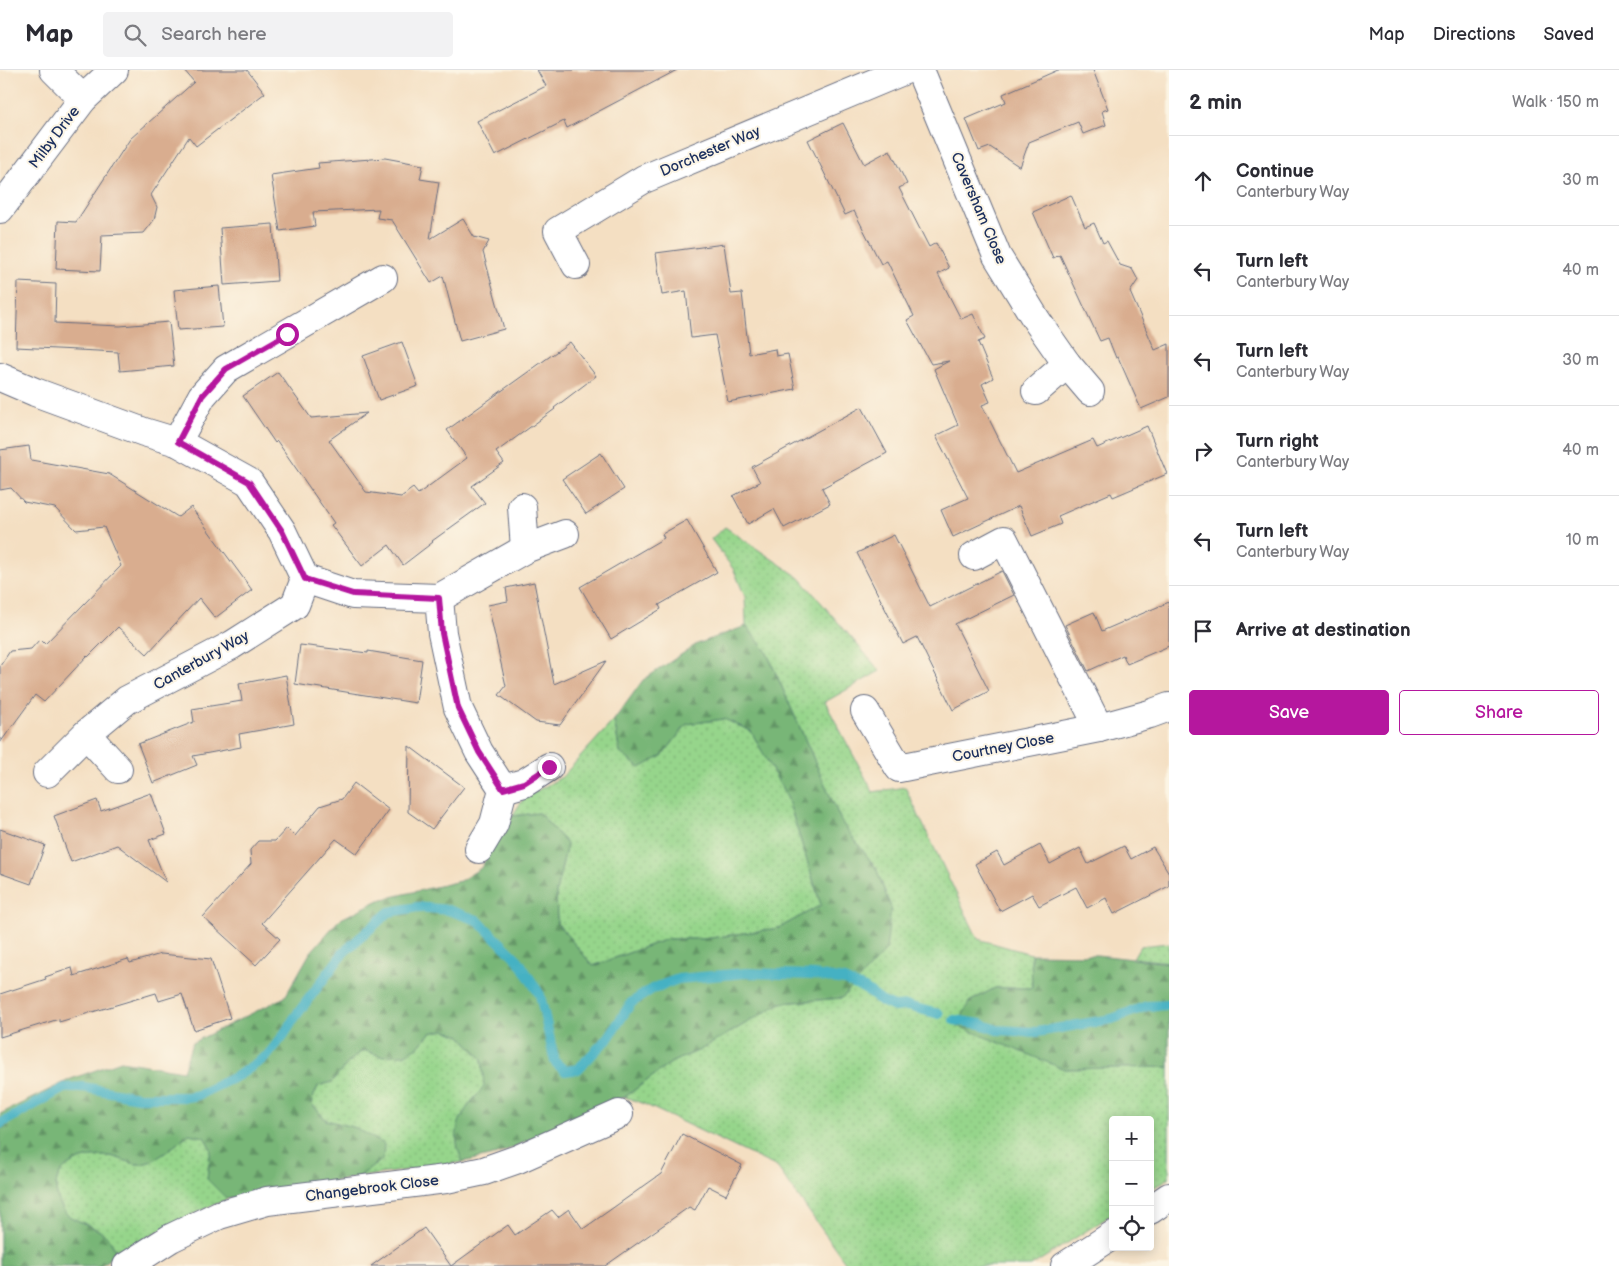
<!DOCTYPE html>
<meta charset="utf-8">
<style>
:root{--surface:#fff;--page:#f2f2f3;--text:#2b2b33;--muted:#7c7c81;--line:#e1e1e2;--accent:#b5179e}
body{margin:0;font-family:"Balsamiq Sans",sans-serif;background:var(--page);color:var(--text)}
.controls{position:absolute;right:15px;bottom:15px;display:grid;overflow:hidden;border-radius:5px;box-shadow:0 2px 12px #0003}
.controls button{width:45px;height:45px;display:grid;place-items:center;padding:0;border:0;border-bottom:1px solid var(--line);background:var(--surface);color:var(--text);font:25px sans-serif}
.stop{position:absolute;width:15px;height:15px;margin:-11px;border:4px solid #b5179e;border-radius:50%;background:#fff}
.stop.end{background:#b5179e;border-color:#fff;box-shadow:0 1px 5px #0008}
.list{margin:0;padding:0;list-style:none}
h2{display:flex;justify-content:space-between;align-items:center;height:65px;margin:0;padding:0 20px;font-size:21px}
h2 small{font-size:16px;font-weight:400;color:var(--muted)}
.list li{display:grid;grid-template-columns:32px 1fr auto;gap:15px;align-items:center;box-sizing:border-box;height:90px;padding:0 20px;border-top:1px solid var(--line)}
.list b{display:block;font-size:19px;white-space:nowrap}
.list p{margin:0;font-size:16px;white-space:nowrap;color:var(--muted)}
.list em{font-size:16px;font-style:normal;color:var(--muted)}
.actions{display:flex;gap:10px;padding:15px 20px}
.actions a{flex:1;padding:11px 0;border:1px solid var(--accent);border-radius:5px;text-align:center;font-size:18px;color:var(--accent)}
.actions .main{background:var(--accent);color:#fff}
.icon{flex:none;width:28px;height:28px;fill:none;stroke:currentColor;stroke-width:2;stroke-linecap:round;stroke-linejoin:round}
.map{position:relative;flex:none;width:1169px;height:1196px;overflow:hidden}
header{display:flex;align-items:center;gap:30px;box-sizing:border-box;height:70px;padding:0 25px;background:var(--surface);border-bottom:1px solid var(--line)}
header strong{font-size:24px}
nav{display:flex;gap:28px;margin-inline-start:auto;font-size:18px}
.search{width:350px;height:45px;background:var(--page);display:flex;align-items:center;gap:12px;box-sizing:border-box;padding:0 18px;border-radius:5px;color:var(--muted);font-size:19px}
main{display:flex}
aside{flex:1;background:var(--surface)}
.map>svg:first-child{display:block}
.grass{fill:url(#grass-dots);stroke:#588274}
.forest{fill:url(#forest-firs);stroke:#4a726a}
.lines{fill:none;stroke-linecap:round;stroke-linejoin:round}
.stream{stroke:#45b1c3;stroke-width:10}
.building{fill:#d9ad8f}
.minor-casing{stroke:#676d81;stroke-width:30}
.minor{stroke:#fff;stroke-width:28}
.route{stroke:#b5179e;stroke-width:6}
.labels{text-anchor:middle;stroke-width:4;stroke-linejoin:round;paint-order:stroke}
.street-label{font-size:15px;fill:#1b2f5e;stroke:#fcf5e5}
</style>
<header>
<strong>Map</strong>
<div class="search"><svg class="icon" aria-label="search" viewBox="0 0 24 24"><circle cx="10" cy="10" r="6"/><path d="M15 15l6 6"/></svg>Search here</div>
<nav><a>Map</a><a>Directions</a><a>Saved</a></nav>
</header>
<main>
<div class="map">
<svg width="1169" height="1196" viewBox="0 0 1169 1196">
<defs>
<pattern id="grass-dots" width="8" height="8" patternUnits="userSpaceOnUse" patternTransform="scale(1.25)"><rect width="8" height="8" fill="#96d58b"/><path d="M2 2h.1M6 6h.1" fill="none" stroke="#81b77a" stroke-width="1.8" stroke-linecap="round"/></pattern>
<pattern id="forest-firs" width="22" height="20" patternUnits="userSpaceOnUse" patternTransform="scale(1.25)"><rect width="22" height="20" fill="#78b677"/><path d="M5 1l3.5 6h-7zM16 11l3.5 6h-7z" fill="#629465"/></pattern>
</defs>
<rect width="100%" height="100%" fill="#fcf5e5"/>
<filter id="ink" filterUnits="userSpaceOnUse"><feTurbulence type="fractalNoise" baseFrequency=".02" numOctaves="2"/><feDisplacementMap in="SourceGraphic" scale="10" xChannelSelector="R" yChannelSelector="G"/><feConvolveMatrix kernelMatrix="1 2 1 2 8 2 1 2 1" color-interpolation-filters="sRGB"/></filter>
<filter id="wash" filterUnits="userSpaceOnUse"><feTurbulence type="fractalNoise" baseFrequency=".0096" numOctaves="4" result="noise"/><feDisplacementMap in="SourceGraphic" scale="20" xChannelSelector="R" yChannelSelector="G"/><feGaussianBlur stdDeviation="1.12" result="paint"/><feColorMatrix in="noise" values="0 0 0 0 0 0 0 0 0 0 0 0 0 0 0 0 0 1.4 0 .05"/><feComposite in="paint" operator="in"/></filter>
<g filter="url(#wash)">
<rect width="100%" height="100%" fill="#f4dfc2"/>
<g class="grass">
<path d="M725,457L800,508L880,601L825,632L873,722L905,717L978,869L1031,884L1032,918H995L969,932L1064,999L1169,997V1108L1150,1120V1050H1113V1144L1031,1196H848L777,1097L644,1034L625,1027L672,992L700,980L781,933L842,928L891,838L876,798L842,753L766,581L746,556L745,527L734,500L711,469Z"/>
<path d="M724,649L751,661L787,727L821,835L779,858L704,869H667L593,896L557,853L556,822L567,774L539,743L512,746L524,728L562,707L614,650L620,683L662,686L687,654Z"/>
<path d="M1169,873V892L1133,888L1140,876Z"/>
<path d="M444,960L461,966L482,989L485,1017L469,1034L463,1092L359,1107L356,1058L326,1050L311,1033L318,1016L332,1012L346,995L363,980L381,986L418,977L430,963Z"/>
<path d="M189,1064L205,1067L211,1079L207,1109L227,1129L174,1153L117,1183C114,1178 111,1171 107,1167C98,1156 71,1151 65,1142C40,1105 71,1085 108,1086C118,1086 130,1095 141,1094C156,1093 177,1073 189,1064Z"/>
</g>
<g class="forest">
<path d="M746,556L766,581L842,753L876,798L891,838L886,880L842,928L781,933L700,980L672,992L625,1027L498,1084L463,1092C447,1059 463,1041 484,1017L482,989L461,966L444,960L430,963L418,977L404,985L381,986L363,980L346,995L332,1012L318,1016L311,1033L326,1050L356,1058L384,1074L383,1089L359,1107L227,1129L207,1109L211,1079L204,1067L189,1064C177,1073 156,1093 141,1094C130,1095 118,1086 108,1086C71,1085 40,1105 65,1142C71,1151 98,1156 107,1167C111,1171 114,1178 117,1183L100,1196H0V1044L71,1009L121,991L183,1001L192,973L285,927L310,883L339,850L379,830L460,811L481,798L493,774L512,746L539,743L567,774L556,822L557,853L593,896L667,869H704L779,858L821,835L787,727L751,661L724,649L687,654L662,686L640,698L620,683L614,650L643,610L697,574Z"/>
<path d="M1031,884L1097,885L1169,893V997L1064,999L958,956L969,932L995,918H1032Z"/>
</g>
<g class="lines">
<g class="stream">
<path d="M954,950L981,954L997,960L1037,962L1112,949L1147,936L1169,935"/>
<path d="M0,1054L64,1018L83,1017L138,1027H187L198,1025L239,1005L267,986L283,966L295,947L344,882L389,842L418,837L448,840L477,850L518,890L540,925L555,992L565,1001L578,999L609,967L631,933L652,919L678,909L746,903L814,905L844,910L865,919L881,931L894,937L908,936L939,944"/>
</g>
</g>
<g id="blocks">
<g class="building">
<path d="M184,0H247L265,23L196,76L189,67L151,125L157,137L154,150L144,163L102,165L100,201L56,199L58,151L76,152L130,69L194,12Z"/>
<path d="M537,0H677L567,58L564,51L495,86L477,51L546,16Z"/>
<path d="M1058,0H1093L1108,39L1102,41L1106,55L1083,64L1078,52L1029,72L1020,97L990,77L979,81L966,49L1006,32L1003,24Z"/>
<path d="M843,53L864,94L890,80L907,114L899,118L929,177L936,173L949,198L938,204L961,249L973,244L985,269L978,272L993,308L982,314L990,332L982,335L1016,403L1093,370L1097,378L1147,356L1167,404L1113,427L1111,423L1058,446L1061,454L1032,466L1019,436L953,467L941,440L968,428L936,366L958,355L934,299L949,291L931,294L907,250L914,246L887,191L881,194L854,141L845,145L808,70Z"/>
<path d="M385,88L423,95L420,109L439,112L430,169L463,149L474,167L489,171L483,182L504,259L460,271L443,206L431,213L392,150L377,148L379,139L313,142L315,156L280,161L271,105L319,98L318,93Z"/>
<path d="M1071,125L1085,157L1094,153L1103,173L1107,171L1120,195L1132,199L1138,210L1130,222L1155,280L1169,274V327L1141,339L1118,287L1116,288L1108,268L1100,271L1060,185L1053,188L1033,142Z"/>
<path d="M273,154L277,211L224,215L220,158Z"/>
<path d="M724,174L731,224L742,223L749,284L775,279L776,286L788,284L795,319L728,332L715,265L691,268L686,221L662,225L656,183Z"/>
<path d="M18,212L56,214L55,253L120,256L169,252L174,296L120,301L118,282L16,277Z"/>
<path d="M219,216L223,257L178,260L174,220Z"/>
<path d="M402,272L418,316L379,330L363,286Z"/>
<path d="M570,272L596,306L554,338L555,339L496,382L504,393L472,416L485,433L432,471L433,472L403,495L389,475L362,496L331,455L334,453L277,371L275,373L243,326L278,302L311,348L367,343L329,370L366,422L401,427L413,418L418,424L467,388L447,360Z"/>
<path d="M862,337L887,383L822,418L830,434L784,458L774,439L748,454L733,426L760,412L752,397Z"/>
<path d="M29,376L31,390L109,404L178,447L191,437L252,520L215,548L199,528L147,584L118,557L88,587L87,586L44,632L35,625L0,673V596L10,581L31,579L40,569L45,574L121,496L104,457L76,460L55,438L24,432L11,418L0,420V380Z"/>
<path d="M601,383L624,419L586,444L562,409Z"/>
<path d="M687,450L717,502L659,535L661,539L611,569L580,517L664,468L662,464Z"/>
<path d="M894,465L930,537L1002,501L1014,525L955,554L989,621L953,640L917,567L903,574L857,483Z"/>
<path d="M534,512L554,614L606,591L560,655L536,652L499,625L506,616L488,535L508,531L506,518Z"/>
<path d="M1169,532V576L1127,594L1123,585L1088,601L1065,555L1094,542L1102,561Z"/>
<path d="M300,575L368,583V581L422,590L416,633L295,614Z"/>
<path d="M286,605L294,654L239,664L241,677L193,686L197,695L153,713L138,674L194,652L192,639L242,631L239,614Z"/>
<path d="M409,676L464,717L432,759L408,742Z"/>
<path d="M354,713L389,740L357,784L336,769L262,853L280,869L256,895L203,847L251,794L250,780L258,771H275L287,758L295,766L320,736L342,729Z"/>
<path d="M151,723L166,764L149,770L166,812L117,775L71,792L54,746L97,730L101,741Z"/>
<path d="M0,759L45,775L31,814L0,803Z"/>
<path d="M1040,775L1050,794L1080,778L1088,794L1124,776L1131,789L1153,777L1169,803V816L1114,844L1106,828L1087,838L1076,817L1039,836L1032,824L1000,841L975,794L997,782L1004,795Z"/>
<path d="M161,884L211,889L230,948L194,960L182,924L159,931L156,923L59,952V949L0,967V924L46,909L45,907L72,898L74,906L128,889L130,893Z"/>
<path d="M682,1064L742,1095L726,1125L708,1116L695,1140L689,1137L605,1196H371L424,1158L451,1196L508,1155L515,1165L552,1140L558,1147L569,1139L583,1159L661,1104Z"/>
</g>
</g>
</g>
<g filter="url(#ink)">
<use href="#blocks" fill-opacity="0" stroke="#676d81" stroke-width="1"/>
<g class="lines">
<g class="minor-casing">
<g id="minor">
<path d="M54,0L83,29"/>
<path d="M920,0L997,186L1037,251L1067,294L1090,321"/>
<path d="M0,139L83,29L114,0"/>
<path d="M576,195L558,161L644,109L905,0"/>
<path d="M0,307L35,322L144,362L177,372L249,412L282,461L305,509L353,525L439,528L442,563L458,638L479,682L503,719L494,754L479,779"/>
<path d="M1036,321L1067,294"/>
<path d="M177,372L202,326L226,299L383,208"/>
<path d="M522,437L525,479L565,464"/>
<path d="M974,486L1004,470L1099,658"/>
<path d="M439,528L525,479"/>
<path d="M865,641L899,698L1099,658L1150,644L1169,637"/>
<path d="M86,664L118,699"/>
<path d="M47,703L86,664L127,630L232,575L295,535L305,509"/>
<path d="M503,719L524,713L549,697"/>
<path d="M1150,1140L1169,1127"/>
<path d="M127,1196L171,1168L219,1145L267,1131L446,1109L484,1101L518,1089L619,1044"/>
<path d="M1065,1196L1113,1165"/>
</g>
</g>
<use href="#minor" class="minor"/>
</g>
</g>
<g class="lines" filter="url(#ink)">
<path class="route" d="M287,264L226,299L202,326L178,372L249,412L282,461L305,509L353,524L439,528L442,563L458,638L479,682L503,719L524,713L549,697"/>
</g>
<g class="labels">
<g class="street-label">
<text transform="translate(54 67) rotate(-53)" y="5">Milby Drive</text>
<text transform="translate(710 81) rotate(-23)" y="5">Dorchester Way</text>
<text transform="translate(979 138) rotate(67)" y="5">Caversham Close</text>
<text transform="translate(201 590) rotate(-29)" y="5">Canterbury Way</text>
<text transform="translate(1003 677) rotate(-11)" y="5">Courtney Close</text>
<text transform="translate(372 1118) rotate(-7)" y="5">Changebrook Close</text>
</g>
</g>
</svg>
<div class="controls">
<button>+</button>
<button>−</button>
<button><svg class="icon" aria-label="locate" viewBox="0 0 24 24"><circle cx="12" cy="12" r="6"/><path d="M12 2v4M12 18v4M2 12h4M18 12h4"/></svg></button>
</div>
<div class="stop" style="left:287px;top:264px"></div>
<div class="stop end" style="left:549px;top:697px"></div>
</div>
<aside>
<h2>2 min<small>Walk · 150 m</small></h2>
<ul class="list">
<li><svg class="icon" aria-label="ahead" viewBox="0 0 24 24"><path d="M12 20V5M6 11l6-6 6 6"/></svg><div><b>Continue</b><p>Canterbury Way</p></div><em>30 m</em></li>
<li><svg class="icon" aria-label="left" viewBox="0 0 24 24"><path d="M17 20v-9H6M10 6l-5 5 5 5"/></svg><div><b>Turn left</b><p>Canterbury Way</p></div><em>40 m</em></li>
<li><svg class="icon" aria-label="left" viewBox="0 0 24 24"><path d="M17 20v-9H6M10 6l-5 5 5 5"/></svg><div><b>Turn left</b><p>Canterbury Way</p></div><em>30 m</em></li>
<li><svg class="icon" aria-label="right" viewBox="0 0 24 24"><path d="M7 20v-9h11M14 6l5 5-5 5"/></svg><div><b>Turn right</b><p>Canterbury Way</p></div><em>40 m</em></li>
<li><svg class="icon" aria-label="left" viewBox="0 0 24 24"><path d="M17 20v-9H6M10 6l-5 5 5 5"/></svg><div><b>Turn left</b><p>Canterbury Way</p></div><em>10 m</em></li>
<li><svg class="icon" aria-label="arrive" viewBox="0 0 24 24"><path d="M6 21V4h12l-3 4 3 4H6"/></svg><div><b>Arrive at destination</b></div></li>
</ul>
<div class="actions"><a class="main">Save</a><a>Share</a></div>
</aside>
</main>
